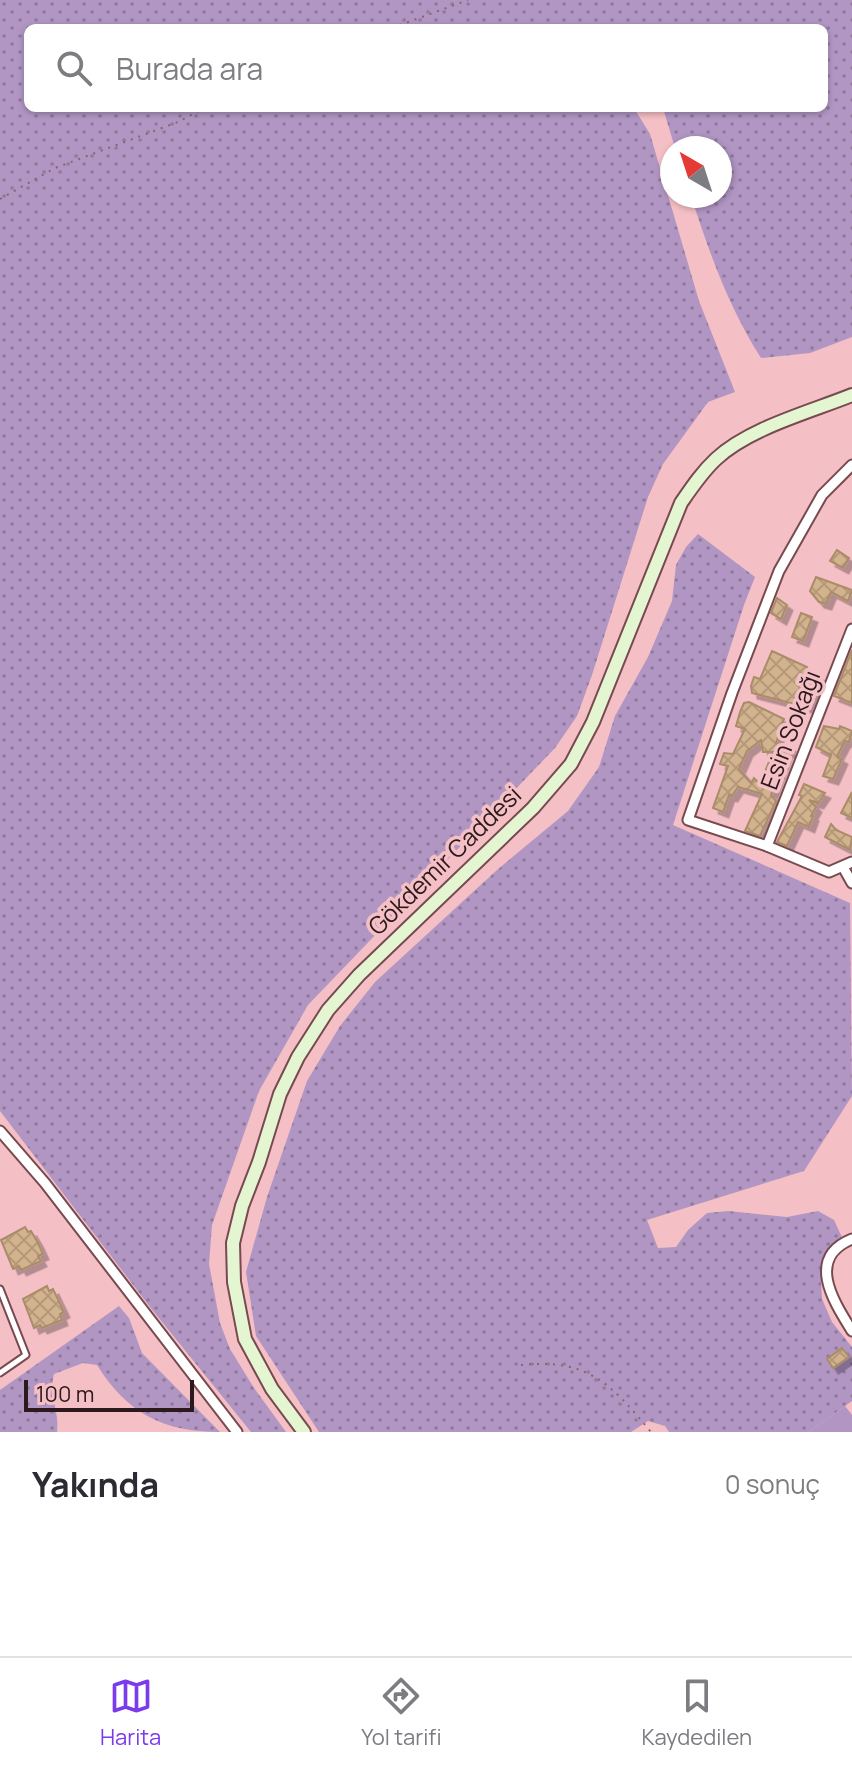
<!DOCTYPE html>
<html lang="tr">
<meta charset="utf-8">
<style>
:root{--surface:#fff;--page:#f2f2f3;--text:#2b2b33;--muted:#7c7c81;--line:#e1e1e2;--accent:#7c3aed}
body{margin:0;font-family:Manrope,sans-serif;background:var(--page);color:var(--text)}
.compass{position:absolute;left:660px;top:136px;width:72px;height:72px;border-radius:50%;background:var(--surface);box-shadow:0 2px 6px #0004;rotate:321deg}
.scale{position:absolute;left:24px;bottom:20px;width:170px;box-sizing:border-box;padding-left:8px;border:4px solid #2c191b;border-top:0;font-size:22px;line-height:28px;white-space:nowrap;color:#2c191b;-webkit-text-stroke:6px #f4bfc5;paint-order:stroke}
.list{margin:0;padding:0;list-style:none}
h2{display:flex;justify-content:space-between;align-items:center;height:104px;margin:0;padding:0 32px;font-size:34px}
h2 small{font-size:26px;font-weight:400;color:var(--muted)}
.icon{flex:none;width:44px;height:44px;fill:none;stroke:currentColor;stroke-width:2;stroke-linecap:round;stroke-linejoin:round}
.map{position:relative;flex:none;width:852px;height:1432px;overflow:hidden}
.search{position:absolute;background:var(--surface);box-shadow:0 2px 6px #0004;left:24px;right:24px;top:24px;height:88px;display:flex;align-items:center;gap:20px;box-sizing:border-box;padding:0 28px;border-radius:12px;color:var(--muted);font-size:30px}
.sheet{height:224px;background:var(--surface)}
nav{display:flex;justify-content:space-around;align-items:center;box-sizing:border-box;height:112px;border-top:2px solid var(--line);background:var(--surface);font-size:22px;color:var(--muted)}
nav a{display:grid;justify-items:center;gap:4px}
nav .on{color:var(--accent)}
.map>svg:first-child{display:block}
.grass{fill:url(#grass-dots)}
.pitch{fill:#b196c3}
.building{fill:url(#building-cross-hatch);stroke:#aa8c68;stroke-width:2;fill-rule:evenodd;filter:url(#shadow)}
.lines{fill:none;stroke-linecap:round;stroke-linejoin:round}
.lane-casing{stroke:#774a50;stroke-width:9}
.street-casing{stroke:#774a50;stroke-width:13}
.secondary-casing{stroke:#774a50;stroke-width:16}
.path{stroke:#886569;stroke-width:2;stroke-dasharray:2 6;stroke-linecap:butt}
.lane{stroke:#fff;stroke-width:5}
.street{stroke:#fff;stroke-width:9}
.secondary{stroke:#e4f6d1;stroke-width:12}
.labels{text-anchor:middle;stroke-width:7;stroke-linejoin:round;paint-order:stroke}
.street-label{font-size:24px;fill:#2c191b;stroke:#f4bfc5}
</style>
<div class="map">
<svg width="852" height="1432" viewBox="0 0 852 1432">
<defs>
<pattern id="grass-dots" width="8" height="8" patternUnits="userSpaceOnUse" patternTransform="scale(2)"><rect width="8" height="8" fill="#b196c3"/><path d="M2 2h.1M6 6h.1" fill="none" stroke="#907a9e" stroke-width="1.8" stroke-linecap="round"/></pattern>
<pattern id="building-cross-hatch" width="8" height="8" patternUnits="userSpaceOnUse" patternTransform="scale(2)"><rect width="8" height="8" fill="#d2b38e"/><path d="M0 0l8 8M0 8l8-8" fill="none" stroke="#b4997a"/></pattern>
<filter id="shadow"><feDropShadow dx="5.5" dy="5.5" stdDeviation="0" flood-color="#0004"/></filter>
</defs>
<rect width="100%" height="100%" fill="#f4bfc5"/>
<g class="grass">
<path d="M0,0H852V337L810,353L761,358C729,308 709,252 691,196H720V148H675L663,108H824V28H28V108H634L650,134L699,301L735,392L708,402L663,464L648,497L592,675L577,716L555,748L308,1005L259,1091L212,1225L209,1264L220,1323L230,1349L254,1388L286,1432H251L150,1307L0,1111Z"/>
<path d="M698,534L755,577L744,605L673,825L850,903L852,1096L804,1171L647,1220L658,1248L676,1247L688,1230L707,1213L728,1211L787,1217L818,1211L834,1220L846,1246L830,1254L821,1280L822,1299L832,1322L852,1347V1401L809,1432H669L665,1426L648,1421L631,1432H319L256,1336L246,1272L267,1197L307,1081L340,1026L375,982L497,870L568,811L599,767L615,716L648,657L672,601L676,565L686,547Z"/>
<path d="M119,1306L129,1318L142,1353L220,1432C163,1432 127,1413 97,1365L83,1363L54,1374C48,1396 60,1411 57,1432H0V1390Z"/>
</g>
<path class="pitch" d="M845,1406L852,1415V1432H809Z"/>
<g class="building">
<path d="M837,550L849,558L843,568L830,561Z"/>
<path d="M816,577L852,590L848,601L831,592L826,604L819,602L810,591Z"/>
<path d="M777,598L787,605L781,619L771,613Z"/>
<path d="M801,613L812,617L803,641L792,637Z"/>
<path d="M852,650V703L834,696Z"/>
<path d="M772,651L807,667L806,671L819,676L806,707L752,693L751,686L754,677L760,679Z"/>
<path d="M749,702L784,719L776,743L796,752H787L771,795L776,801L760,836L745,831L762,794L738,787L732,796L729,795L723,812L713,808L728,766L720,764L724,753L733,754L745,729L736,726L740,712L744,703ZM761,740L763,752H773L760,784L754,778L751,783L739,769L747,751Z"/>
<path d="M824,726L839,729L840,726L852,731L849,742L845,741L837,756L842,759L833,779L823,776L831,755L816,747Z"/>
<path d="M804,784L825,793L818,803L809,800L816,807L811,816H813L809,827L798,822L787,846L777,842L802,796L799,795Z"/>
<path d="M852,792V818L841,813Z"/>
<path d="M831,824L836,830L852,837L850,850L825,837Z"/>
<path d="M25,1227L28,1232L31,1231L38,1243L43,1254L38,1256L41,1261L21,1270L19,1266L13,1269L1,1240Z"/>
<path d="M47,1286L49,1291L53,1289L64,1312L60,1314L62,1320L42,1328L40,1325L34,1328L23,1299Z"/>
<path d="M842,1348L849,1357L833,1368L827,1359Z"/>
</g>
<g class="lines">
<g class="lane-casing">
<path id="lane" d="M0,1289L26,1355L0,1373"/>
</g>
<g class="street-casing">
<g id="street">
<path d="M852,465L822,495L779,571L732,693L688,820L767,846L829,872L852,862"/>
<path d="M767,846L852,629"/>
<path d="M843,867L852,883"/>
<path d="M0,1131L45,1183L237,1432"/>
<path d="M852,1239C805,1258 834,1302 852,1331"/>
</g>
</g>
<g class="secondary-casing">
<path id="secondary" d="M304,1432L272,1389L245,1339L234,1282L233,1243L242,1206L259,1162L280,1094L298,1057L328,1010L359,975L533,808L571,764L593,722L681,503C692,487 702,472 716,459C749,428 810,412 852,395"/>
</g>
<g class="path">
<path d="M392,28L468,0"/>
<path d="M0,199L55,168L178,122L204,108"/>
<path d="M521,1365C588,1358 611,1384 651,1432"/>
</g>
<use href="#lane" class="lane"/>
<use href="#street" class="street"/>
<use href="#secondary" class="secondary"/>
</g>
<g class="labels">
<g class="street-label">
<text transform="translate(791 730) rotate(-69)" y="8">Esin Sokağı</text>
<text transform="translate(445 861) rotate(-44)" y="8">Gökdemir Caddesi</text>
</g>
</g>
</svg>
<svg class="compass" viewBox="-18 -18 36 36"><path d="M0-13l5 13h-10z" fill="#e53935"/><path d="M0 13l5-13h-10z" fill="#7c7c81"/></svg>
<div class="scale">100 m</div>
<div class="search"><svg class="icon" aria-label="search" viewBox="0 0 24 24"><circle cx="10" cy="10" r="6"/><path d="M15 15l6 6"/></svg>Burada ara</div>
</div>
<section class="sheet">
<h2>Yakında<small>0 sonuç</small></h2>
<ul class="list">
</ul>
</section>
<nav>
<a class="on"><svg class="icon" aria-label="map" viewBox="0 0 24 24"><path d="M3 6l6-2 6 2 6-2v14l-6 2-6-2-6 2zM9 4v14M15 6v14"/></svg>Harita</a>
<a><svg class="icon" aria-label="directions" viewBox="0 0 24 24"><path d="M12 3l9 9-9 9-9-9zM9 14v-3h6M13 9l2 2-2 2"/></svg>Yol tarifi</a>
<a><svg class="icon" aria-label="saved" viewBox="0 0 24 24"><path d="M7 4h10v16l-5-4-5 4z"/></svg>Kaydedilen</a>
</nav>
